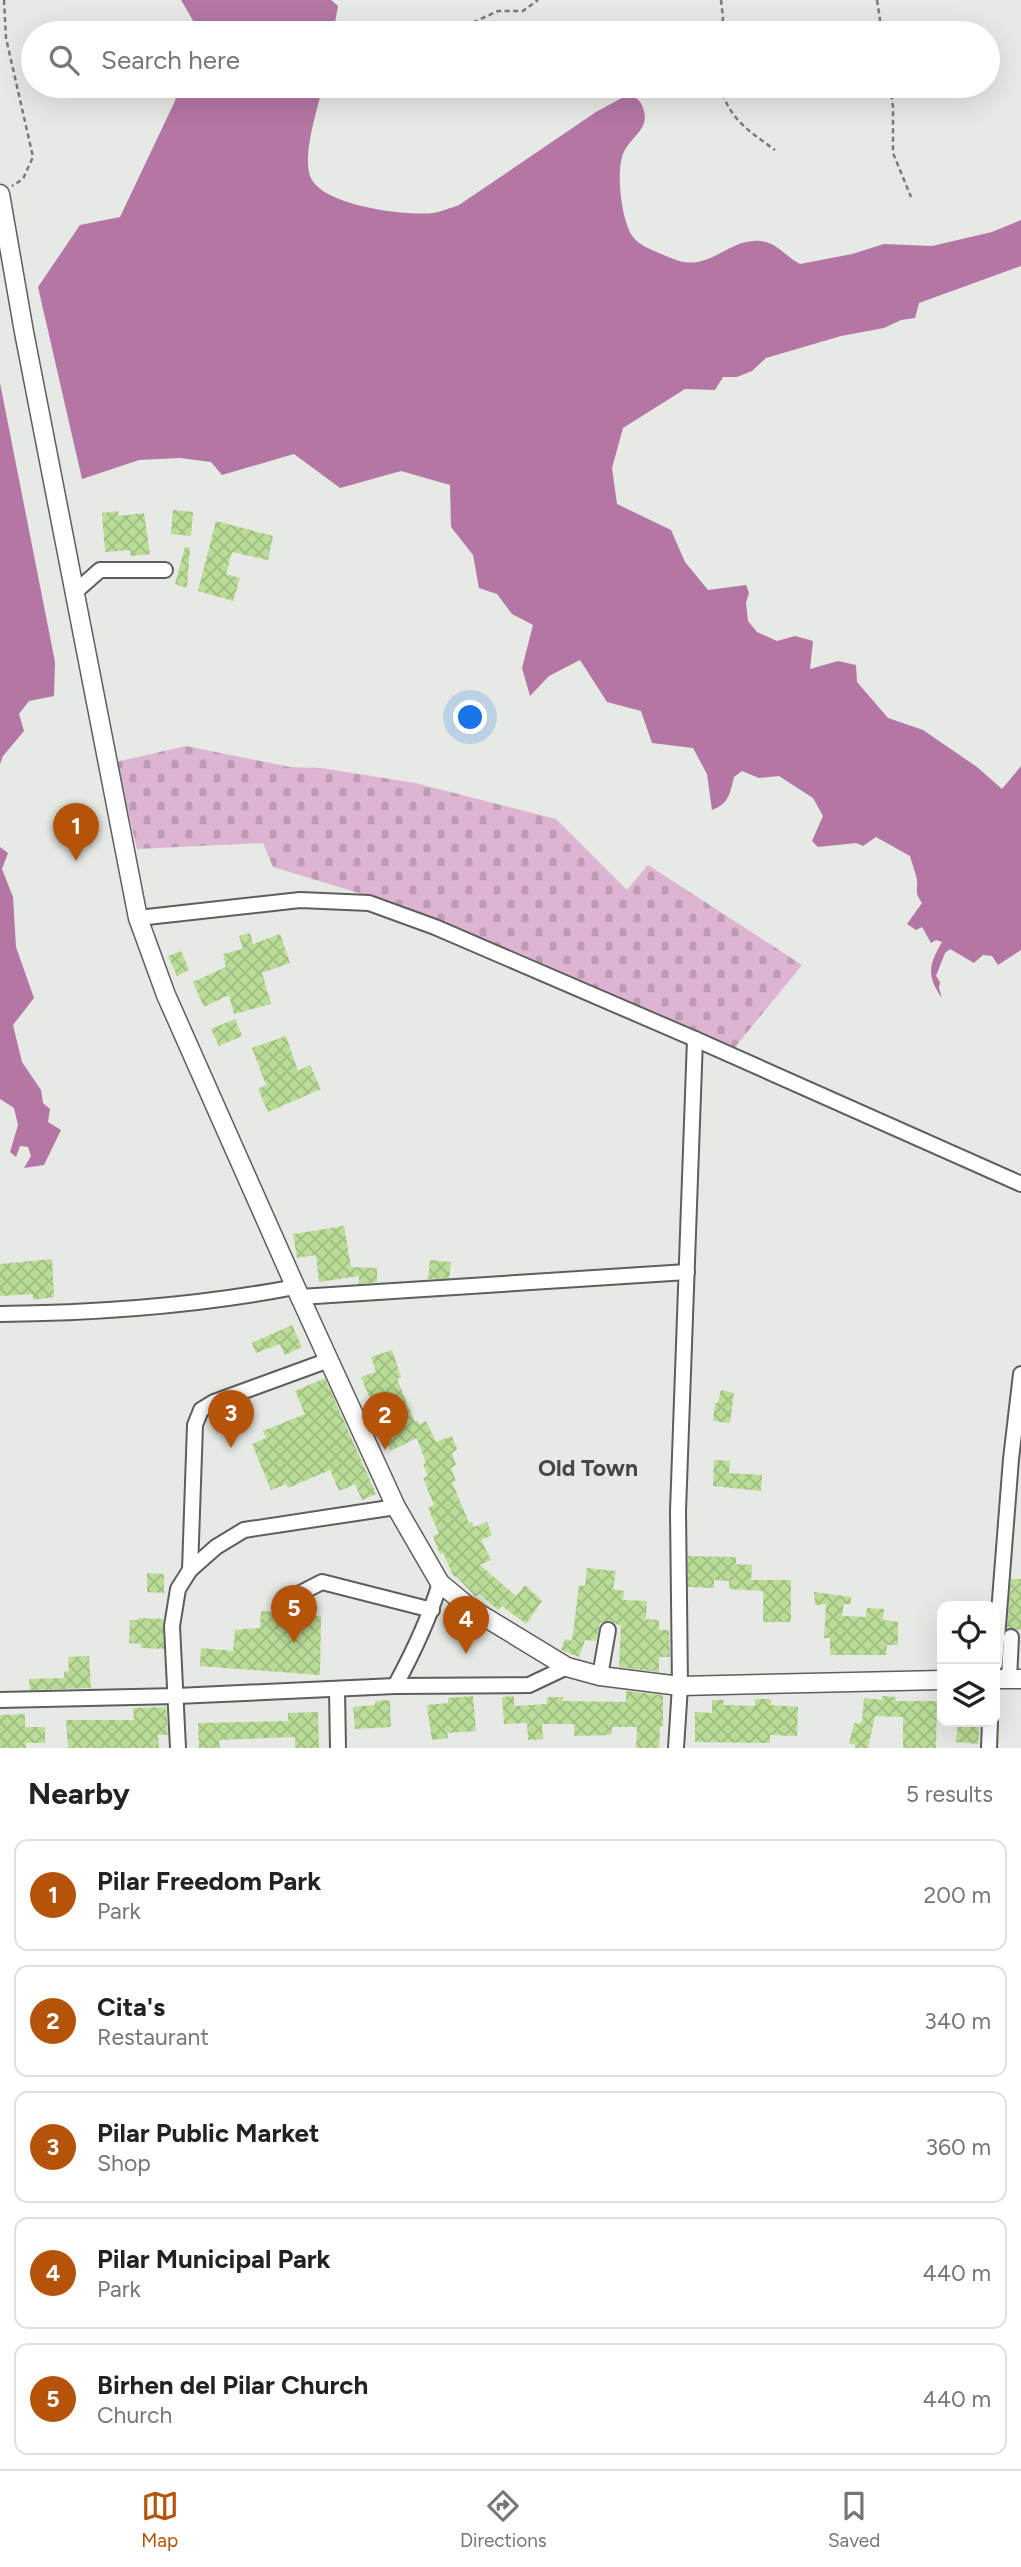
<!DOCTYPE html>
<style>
:root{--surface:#fff;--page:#f2f2f2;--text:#222;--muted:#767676;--line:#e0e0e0;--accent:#b45309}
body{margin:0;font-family:Figtree,sans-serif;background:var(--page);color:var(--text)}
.controls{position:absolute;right:21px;bottom:21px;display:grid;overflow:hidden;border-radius:14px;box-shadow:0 7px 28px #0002}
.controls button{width:63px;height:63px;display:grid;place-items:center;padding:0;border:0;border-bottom:2px solid var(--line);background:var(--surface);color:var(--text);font:35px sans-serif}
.you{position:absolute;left:471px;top:718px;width:24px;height:24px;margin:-18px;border:5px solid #fff;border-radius:50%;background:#1a73e8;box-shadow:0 0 0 10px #1a73e833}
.badge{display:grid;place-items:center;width:46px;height:46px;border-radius:50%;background:var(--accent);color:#fff;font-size:23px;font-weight:700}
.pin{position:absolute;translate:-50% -58px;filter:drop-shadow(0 2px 4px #0008)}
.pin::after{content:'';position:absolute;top:37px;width:24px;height:21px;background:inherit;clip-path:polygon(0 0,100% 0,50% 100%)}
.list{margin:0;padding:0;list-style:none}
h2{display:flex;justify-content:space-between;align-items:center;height:91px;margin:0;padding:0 28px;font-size:30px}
h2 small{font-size:23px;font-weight:400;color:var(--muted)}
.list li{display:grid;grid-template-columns:46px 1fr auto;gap:21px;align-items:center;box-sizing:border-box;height:112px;margin:0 14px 14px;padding:0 14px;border:2px solid var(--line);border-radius:14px}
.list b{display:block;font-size:26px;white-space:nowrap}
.list p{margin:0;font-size:23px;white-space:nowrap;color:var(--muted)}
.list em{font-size:23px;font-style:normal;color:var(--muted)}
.icon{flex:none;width:38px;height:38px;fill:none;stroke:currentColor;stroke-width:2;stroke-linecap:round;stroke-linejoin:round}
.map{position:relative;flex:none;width:1021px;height:1748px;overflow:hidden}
.search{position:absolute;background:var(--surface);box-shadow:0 7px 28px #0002;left:21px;right:21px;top:21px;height:77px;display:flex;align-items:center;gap:18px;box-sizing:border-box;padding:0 24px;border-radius:38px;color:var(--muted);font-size:26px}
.sheet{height:721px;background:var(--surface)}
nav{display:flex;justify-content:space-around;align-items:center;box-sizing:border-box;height:98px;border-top:2px solid var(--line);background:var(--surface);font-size:19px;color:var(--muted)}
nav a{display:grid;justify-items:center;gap:4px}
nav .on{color:var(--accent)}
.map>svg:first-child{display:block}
.cemetery{fill:url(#cemetery-stones)}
.water{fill:#b476a5}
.building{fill:url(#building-cross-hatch)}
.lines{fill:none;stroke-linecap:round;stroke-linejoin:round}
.minor-casing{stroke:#5d5f5b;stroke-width:18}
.major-casing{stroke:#5d5f5b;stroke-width:21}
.path{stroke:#797b77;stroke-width:2.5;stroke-dasharray:5 3.5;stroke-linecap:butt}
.minor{stroke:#fff;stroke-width:14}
.major{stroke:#fff;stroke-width:18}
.labels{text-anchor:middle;stroke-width:5;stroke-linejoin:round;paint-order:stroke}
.neighbourhood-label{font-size:23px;font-weight:bold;fill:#464844;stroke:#e6e9e4}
</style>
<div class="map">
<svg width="1021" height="1748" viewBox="0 0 1021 1748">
<defs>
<pattern id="cemetery-stones" width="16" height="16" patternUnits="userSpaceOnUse" patternTransform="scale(1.75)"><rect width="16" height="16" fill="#ddb5d2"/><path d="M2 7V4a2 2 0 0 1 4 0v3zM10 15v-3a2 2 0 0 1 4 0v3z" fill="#bd9bb3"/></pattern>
<pattern id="building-cross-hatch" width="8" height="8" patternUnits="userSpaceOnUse" patternTransform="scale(1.75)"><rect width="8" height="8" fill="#badc97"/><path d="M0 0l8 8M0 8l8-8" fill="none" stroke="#9fbc81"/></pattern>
</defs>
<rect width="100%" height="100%" fill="#e6e9e4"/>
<path class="cemetery" d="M186,746L290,767L321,768L415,783L556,819L627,890L648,865L802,965L731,1052L382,900L273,867L263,843L137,849L116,762Z"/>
<g class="water">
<path d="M181,0H331L338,6L333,33H193L195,24Z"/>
<path d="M179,86H323C318,107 300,161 312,180C327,206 405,216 433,213C441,212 450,208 459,205L596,112L629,94C636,97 641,101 643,108C651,130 630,136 623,154C616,171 621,221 633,237C639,245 650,249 659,253C667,256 676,261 684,262C712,267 732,238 760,241C777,242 786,257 800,264L852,254L884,244L932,246L992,232L1021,220V266L919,303L915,318L901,320L884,328L841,336L766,358L752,371L737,377H723L715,390L685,389L623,428L612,468L617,504L671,530L685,562L708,590L746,585L749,593L746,603L748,621L757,632L777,641L795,636L813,641L810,669L838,661L856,665L857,682L888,718L923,730L977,767L1002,789L1021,766V950L998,965L992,956L983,955L974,963L950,949L945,953L936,976L940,982L939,988L942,998C926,976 929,964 942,942L936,940L931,943L922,927L916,930L907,924L922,903C914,891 918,892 917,880C916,873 912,864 910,856L876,837L863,846L856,843L818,847L812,841L823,816L813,798L779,776L759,778L742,771L734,777C730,793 729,804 712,810L707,774L693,748L652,743L641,711L607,702L580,660L549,676L530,696L522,668L533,625L512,614L497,594L479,588L473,555L451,527L450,485L401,471L340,488L294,454L222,475L211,462L180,458L139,460L82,479L38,287L80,225L120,217L175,101Z"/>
<path d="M0,383L55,662L54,696L29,701L19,714L24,731L3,756L0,764Z"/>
<path d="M0,847L8,853L2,869L13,897L16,947L34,998L13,1025L22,1062L41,1090L43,1103L50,1109L48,1122L61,1130L44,1165L24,1168L31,1156L28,1147L20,1146L16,1157L10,1152L18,1125L14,1108L0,1099Z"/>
</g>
<g class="building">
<path d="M173,510L193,512L191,536L171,534Z"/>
<path d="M118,511L119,516L144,513L150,554L131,556L130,550L105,552L102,513Z"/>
<path d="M216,521L273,536L268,560L232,552L226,574L240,578L233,601L198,591Z"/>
<path d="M185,547L190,548L187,588L175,584Z"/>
<path d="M250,933L253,944L280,934L290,963L262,973L271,1004L234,1014L229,995L204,1007L193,982L226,967L223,954L243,949L239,936Z"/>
<path d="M181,951L189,970L177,976L168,956Z"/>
<path d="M235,1019L242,1036L219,1046L211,1029Z"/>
<path d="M286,1036L298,1071L310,1065L321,1089L268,1112L258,1089L266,1085L252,1048Z"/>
<path d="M344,1226L351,1267L377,1268V1282L359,1284V1276L319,1282L316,1255L297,1258L293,1234Z"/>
<path d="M52,1259L54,1297L33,1300V1294L0,1296V1264Z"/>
<path d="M430,1260L451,1262L449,1278L428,1279Z"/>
<path d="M292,1325L302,1347L285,1355L280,1344L256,1353L252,1343Z"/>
<path d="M392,1350L401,1377L397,1379L415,1422L417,1420L419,1424L426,1421L436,1442L452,1436L457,1449L452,1453L456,1465L451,1468L456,1481L452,1482L469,1523L472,1522L474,1527L487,1522L492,1535L481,1540L491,1560L480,1565L516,1596L525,1585L542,1601L526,1624L502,1606L498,1610L479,1594L476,1597L456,1576L454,1577L443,1553L440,1554L433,1536L439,1533L428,1508L434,1505L423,1478L428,1476L423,1464L426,1463L417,1438L390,1451L378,1423L373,1425L366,1409L371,1401L361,1377L376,1372L371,1357Z"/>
<path d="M325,1378L376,1494L362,1500L355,1484L339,1491L330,1470L288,1488L286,1484L271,1490L252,1444L266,1438L263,1431L305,1414L295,1391Z"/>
<path d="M721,1390L734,1393L730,1423L713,1421L715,1403H718Z"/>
<path d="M714,1460L730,1461L729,1473L762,1475L761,1491L713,1486Z"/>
<path d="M688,1556L736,1557V1564L752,1565L751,1580H791V1622H763V1591L729,1589V1581L714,1580V1588L688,1587Z"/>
<path d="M587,1568L616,1571L613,1589L624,1591L623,1600L647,1601L646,1619L659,1620V1630H669L670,1657H659V1672L619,1667L621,1626L610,1621L600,1623L596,1641L585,1640L579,1657L561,1650L565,1639L572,1641L579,1585L585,1586Z"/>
<path d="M147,1573L164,1574V1593L147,1592Z"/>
<path d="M1011,1579H1021V1630L1007,1628Z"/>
<path d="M814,1592L851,1597V1604H844L842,1616L866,1617L867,1608L884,1609L883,1620L898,1622V1645H887L886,1655H830V1638H824L826,1604L815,1605Z"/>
<path d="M261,1611L321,1616L320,1675L200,1666L201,1648L233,1651L235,1630L260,1628Z"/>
<path d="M138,1618L163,1619L164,1649L141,1648V1644L129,1643L130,1620H138Z"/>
<path d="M89,1656L91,1688L30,1690L29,1679L64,1678V1672L69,1671L68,1657Z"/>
<path d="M626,1691L663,1695V1726H660L659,1748H636L637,1727H612L611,1735L574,1736V1724H542L543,1739L528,1740L527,1723L504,1724L502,1697L514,1696V1706L547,1704V1697H563V1701L626,1702Z"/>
<path d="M473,1696L476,1731L447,1733L448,1738L432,1740L427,1705L448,1703V1698Z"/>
<path d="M882,1696L896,1697V1701H937L936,1748H903V1717L875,1716L868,1748H855V1745L849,1744L854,1723L859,1724L862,1721L864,1698L882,1700Z"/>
<path d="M755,1699H771V1705L798,1707L797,1736L770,1735V1743L695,1742V1712L712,1713V1700H724L723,1705L755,1706Z"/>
<path d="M390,1700L391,1727L355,1729L353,1707L375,1705V1701Z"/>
<path d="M166,1707L168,1735H158L159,1748H68L66,1720H134L133,1708Z"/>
<path d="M318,1712L319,1748H295V1737L219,1740L220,1748H199L198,1723L288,1721V1713Z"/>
<path d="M25,1714V1727H45V1743H26V1748H0V1715Z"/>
<path d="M958,1722H980L978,1744L956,1742Z"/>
</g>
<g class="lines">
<g class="minor-casing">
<g id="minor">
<path d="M75,592L100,570H165"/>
<path d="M138,918L300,900L369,903L435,927L695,1039L1021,1184"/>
<path d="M300,1297L687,1272"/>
<path d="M0,1314C96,1313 202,1305 295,1287"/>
<path d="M190,1570L195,1425L201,1410L214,1402L329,1360"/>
<path d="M283,1602L322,1582L432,1610"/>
<path d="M995,1664L1011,1459L1021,1374"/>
<path d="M600,1676L608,1630"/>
<path d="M1009,1679L1011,1637"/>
<path d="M395,1686C413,1653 429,1619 440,1583"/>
<path d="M337,1690L338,1748"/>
<path d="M0,1700L177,1696L395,1686L529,1685L567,1667"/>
<path d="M178,1748L172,1626L178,1589L190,1570L216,1547L244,1530L396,1507"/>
<path d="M676,1748L680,1686L678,1511L695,1039"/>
<path d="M989,1748L990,1722"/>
</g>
</g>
<g class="major-casing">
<g id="major">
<path d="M0,194L24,332L138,918L166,995L300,1297L396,1507L440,1583L470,1608L567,1667L600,1676L680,1686L942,1680"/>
<path d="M995,1679H1021"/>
</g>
</g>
<g class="path">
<path d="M4,0L6,38L33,157L23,179L12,186"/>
<path d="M721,0L723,18L721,33"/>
<path d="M877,0L882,33"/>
<path d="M421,33L426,31L438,33"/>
<path d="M450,33L498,11H523L538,0"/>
<path d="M719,86C732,121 746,129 775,150"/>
<path d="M890,86L893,107V153L911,197"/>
</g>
<use href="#minor" class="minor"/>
<use href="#major" class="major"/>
</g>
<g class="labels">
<g class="neighbourhood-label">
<text x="588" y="1476">Old Town</text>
</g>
</g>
</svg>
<div class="controls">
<button><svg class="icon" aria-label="locate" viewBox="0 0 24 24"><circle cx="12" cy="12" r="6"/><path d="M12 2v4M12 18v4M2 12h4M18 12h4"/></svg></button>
<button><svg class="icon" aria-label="layers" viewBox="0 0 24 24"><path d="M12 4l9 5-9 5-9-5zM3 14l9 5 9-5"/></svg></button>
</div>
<div class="you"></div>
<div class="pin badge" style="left:76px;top:861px">1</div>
<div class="pin badge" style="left:385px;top:1450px">2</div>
<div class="pin badge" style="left:231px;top:1448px">3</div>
<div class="pin badge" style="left:466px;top:1654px">4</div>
<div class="pin badge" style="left:294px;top:1643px">5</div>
<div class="search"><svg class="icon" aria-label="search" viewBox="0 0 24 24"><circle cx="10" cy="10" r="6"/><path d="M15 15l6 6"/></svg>Search here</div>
</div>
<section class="sheet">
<h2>Nearby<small>5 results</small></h2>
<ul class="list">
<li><span class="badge">1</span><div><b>Pilar Freedom Park</b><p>Park</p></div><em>200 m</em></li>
<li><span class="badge">2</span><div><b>Cita's</b><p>Restaurant</p></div><em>340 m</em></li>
<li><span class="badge">3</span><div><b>Pilar Public Market</b><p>Shop</p></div><em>360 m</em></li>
<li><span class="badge">4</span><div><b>Pilar Municipal Park</b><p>Park</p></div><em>440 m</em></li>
<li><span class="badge">5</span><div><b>Birhen del Pilar Church</b><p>Church</p></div><em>440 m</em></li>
</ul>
</section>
<nav>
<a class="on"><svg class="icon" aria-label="map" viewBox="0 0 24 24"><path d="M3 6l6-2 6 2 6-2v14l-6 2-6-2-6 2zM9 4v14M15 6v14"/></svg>Map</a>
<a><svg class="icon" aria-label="directions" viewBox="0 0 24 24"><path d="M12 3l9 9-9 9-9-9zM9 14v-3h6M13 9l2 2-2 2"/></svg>Directions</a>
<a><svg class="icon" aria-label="saved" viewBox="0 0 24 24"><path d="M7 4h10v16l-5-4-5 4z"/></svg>Saved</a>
</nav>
